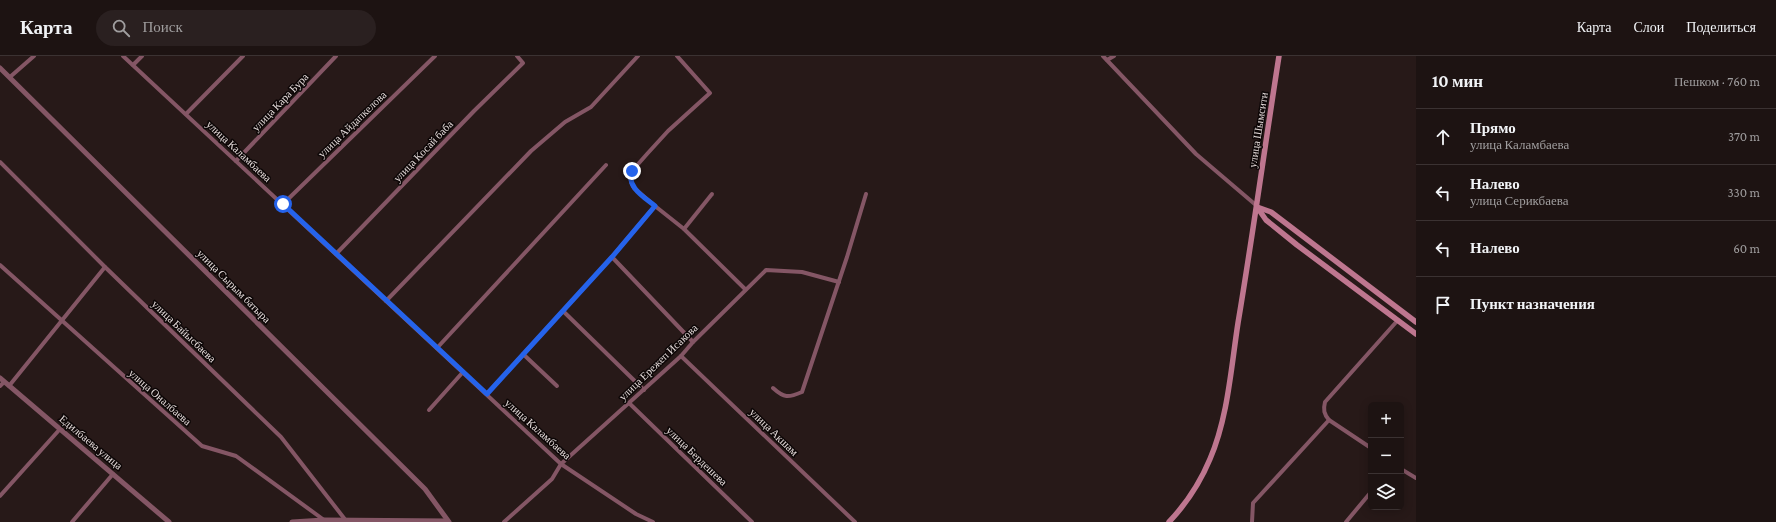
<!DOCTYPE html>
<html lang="ru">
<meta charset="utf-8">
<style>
:root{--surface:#1d1312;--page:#2a2020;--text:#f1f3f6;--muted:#a09e9f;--line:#3b3232}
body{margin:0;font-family:"Crimson Pro",serif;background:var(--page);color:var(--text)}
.controls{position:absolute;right:12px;bottom:12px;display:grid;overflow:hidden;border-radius:6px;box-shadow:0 2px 10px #0003}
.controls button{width:36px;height:36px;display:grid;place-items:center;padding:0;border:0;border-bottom:1px solid var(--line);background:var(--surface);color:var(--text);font:20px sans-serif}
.stop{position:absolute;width:12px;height:12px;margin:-9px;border:3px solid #2563eb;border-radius:50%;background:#fff}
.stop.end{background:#2563eb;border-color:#fff;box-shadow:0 1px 4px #0008}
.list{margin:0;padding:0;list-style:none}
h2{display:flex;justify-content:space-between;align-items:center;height:52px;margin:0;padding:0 16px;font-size:17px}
h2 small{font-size:13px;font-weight:400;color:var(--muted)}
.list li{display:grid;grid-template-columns:26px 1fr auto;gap:12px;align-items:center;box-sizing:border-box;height:56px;padding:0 16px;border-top:1px solid var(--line)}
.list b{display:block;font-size:15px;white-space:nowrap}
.list p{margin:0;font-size:13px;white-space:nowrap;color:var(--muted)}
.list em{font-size:13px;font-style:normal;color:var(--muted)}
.icon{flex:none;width:22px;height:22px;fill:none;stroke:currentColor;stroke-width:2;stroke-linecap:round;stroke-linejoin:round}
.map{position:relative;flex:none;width:1416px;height:466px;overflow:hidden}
header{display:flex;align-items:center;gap:24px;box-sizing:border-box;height:56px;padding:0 20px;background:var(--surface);border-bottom:1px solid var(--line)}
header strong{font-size:19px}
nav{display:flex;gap:22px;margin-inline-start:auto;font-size:14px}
.search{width:280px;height:36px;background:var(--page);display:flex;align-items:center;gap:10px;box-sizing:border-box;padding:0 14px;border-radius:22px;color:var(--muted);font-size:15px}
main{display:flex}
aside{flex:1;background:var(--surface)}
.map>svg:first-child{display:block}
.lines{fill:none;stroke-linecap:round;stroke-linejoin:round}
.minor{stroke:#845665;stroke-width:4}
.tertiary{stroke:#845665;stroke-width:5}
.secondary{stroke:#be768f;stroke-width:5.5}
.route{stroke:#2563eb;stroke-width:5}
.labels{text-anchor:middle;stroke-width:3;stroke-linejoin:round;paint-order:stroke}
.street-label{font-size:11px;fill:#e6dcdb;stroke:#0c0606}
</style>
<header>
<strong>Карта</strong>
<div class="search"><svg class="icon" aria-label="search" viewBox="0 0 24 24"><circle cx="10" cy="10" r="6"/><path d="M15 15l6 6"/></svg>Поиск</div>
<nav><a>Карта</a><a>Слои</a><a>Поделиться</a></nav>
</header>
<main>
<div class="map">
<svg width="1416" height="466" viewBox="0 0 1416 466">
<rect width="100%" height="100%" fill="#271918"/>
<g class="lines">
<g class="minor">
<path d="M123,0L561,408L636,458L653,466"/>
<path d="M677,0L710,37L668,75L647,98L632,115L630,120L631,126L634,132L655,150L684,173L745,233"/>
<path d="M1103,0L1196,98L1257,150"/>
<path d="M1107,4L1114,0"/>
<path d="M133,9L142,0"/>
<path d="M10,21L34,0"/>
<path d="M186,58L243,0"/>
<path d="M236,105L336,0"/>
<path d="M0,106L105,211L281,381L347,466"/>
<path d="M283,148L435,0"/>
<path d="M684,173L712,138"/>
<path d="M336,198L474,55L523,7L517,0"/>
<path d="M612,201L693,286"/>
<path d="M0,209L202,390L236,400L324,464"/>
<path d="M386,245L531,95L565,66L591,51L638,0"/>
<path d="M563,255L644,334"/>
<path d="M437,292L606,109"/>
<path d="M523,298L557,330"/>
<path d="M681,300L855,466"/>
<path d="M0,330L4,326"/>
<path d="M9,330L105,211"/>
<path d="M773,332C784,342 788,342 802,336L847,201L866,138"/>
<path d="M487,338L612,201L655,150"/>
<path d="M629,347L752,466"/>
<path d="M429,354L463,316"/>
<path d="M1371,392L1329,364C1324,358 1323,354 1325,346L1398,264"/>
<path d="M1401,413L1416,422"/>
<path d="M0,440L60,373"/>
<path d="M72,466L113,418"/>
<path d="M504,466L552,423L561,408L681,300L693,286L766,214L802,216L839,226"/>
<path d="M1252,466L1253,447L1329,364"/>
<path d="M1346,466L1371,436"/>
</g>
<g class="tertiary">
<path d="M0,12L425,433L449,466"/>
<path d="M0,322L169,466"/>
<path d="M292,466L324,464L448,465"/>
</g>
<g class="secondary">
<path d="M1257,151L1266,164L1297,189L1416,278"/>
<path d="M1257,151L1271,156L1416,266"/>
<path d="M1169,466C1187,447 1200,427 1210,403C1228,361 1231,312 1238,267C1253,178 1265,89 1279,0"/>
</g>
</g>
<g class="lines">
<path class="route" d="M283,148L487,338L612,201L655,150C644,141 626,131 632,115"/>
</g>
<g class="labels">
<g class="street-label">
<text transform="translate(280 46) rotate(-46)" y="4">улица Кара Бура</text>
<text transform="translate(352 68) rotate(-44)" y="4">улица Айдапкелова</text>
<text transform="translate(1258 74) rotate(-81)" y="4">улица Шымсити</text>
<text transform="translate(239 95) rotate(43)" y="4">улица Каламбаева</text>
<text transform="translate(423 95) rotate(-46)" y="4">улица Косай баба</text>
<text transform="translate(234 230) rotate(45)" y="4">улица Сырым батыра</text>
<text transform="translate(184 275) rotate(44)" y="4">улица Байысбаева</text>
<text transform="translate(658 306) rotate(-44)" y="4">улица Ережеп Исакова</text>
<text transform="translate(160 341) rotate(41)" y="4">улица Оналбаева</text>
<text transform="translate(538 373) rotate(42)" y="4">улица Каламбаева</text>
<text transform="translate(774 376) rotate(44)" y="4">улица Акшам</text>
<text transform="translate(91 386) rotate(40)" y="4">Едилбаева улица</text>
<text transform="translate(697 400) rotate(44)" y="4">улица Бердешева</text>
</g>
</g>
</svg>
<div class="controls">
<button>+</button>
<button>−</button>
<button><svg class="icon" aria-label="layers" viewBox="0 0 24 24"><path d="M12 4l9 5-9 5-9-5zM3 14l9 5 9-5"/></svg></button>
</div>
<div class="stop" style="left:283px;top:148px"></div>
<div class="stop end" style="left:632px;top:115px"></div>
</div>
<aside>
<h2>10 мин<small>Пешком · 760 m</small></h2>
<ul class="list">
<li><svg class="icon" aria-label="ahead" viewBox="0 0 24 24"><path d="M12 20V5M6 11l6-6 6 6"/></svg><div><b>Прямо</b><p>улица Каламбаева</p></div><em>370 m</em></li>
<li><svg class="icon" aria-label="left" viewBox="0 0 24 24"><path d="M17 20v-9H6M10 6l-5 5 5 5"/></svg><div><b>Налево</b><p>улица Серикбаева</p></div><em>330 m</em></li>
<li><svg class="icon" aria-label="left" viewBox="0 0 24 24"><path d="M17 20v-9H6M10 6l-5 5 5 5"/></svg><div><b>Налево</b></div><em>60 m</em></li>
<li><svg class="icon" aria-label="arrive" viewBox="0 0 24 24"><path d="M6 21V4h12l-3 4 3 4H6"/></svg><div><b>Пункт назначения</b></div></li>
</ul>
</aside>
</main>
